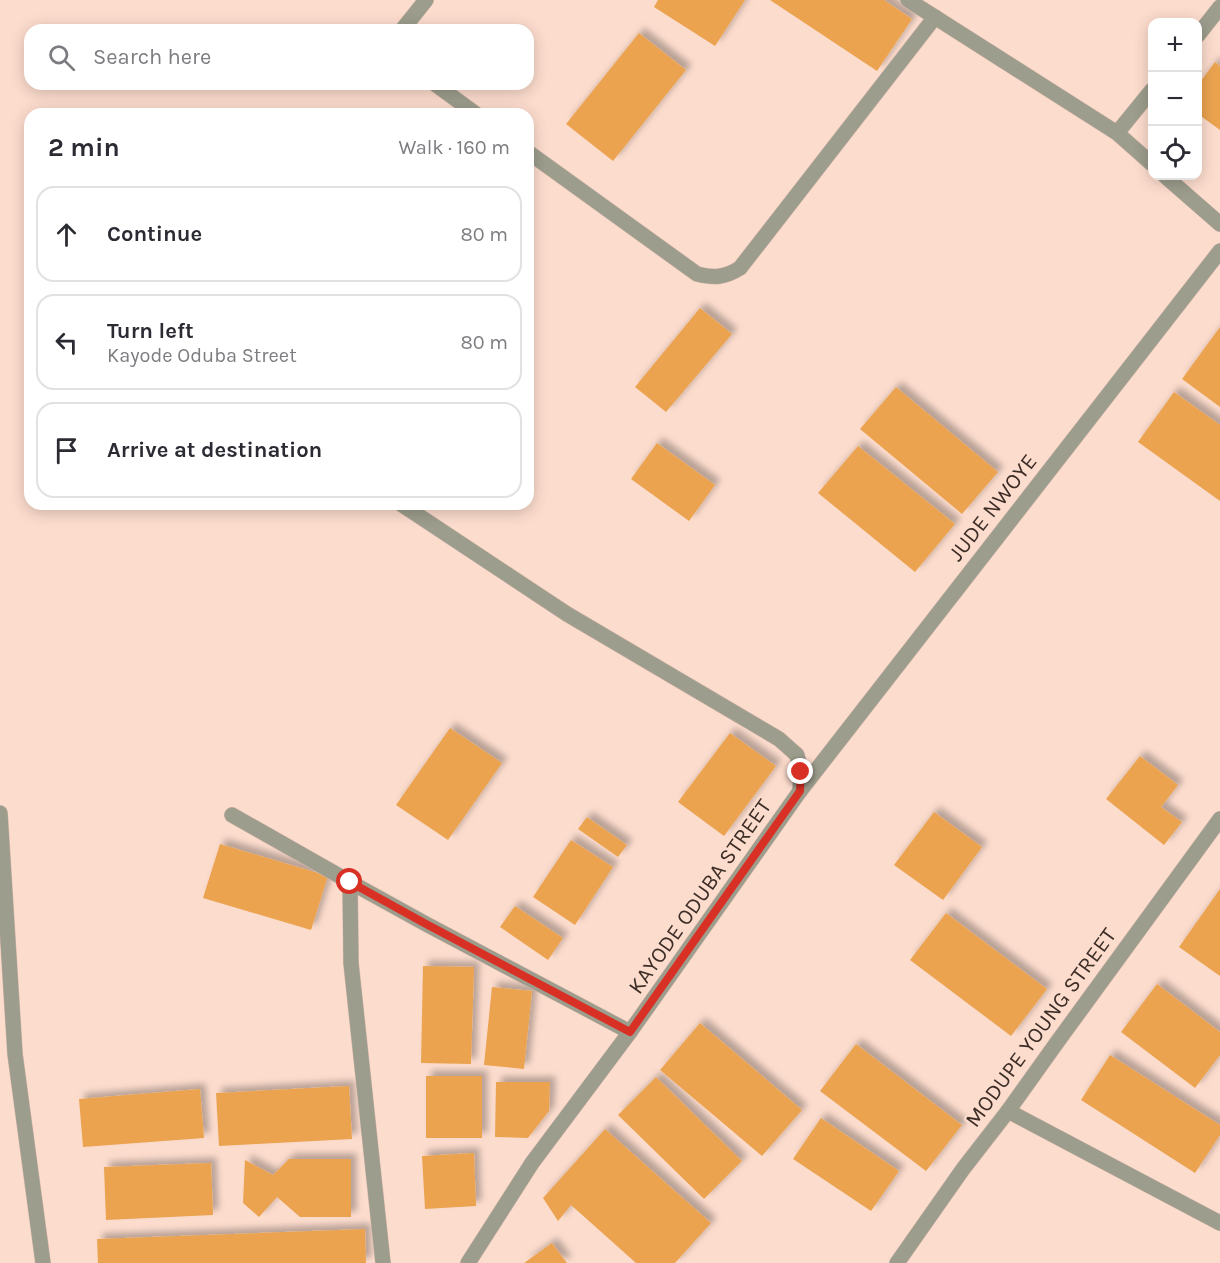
<!DOCTYPE html>
<meta charset="utf-8">
<style>
:root{--surface:#fff;--page:#f2f2f3;--text:#2b2b33;--muted:#7c7c81;--line:#e1e1e2}
body{margin:0;font-family:Karla,sans-serif;background:var(--page);color:var(--text)}
.controls{position:absolute;right:18px;top:18px;display:grid;overflow:hidden;border-radius:12px;box-shadow:0 3px 15px #0003}
.controls button{width:54px;height:54px;display:grid;place-items:center;padding:0;border:0;border-bottom:2px solid var(--line);background:var(--surface);color:var(--text);font:30px sans-serif}
.stop{position:absolute;width:18px;height:18px;margin:-14px;border:4px solid #d93025;border-radius:50%;background:#fff}
.stop.end{background:#d93025;border-color:#fff;box-shadow:0 2px 6px #0008}
.list{margin:0;padding:0;list-style:none}
h2{display:flex;justify-content:space-between;align-items:center;height:78px;margin:0;padding:0 24px;font-size:26px}
h2 small{font-size:20px;font-weight:400;color:var(--muted)}
.list li{display:grid;grid-template-columns:39px 1fr auto;gap:18px;align-items:center;box-sizing:border-box;height:96px;margin:0 12px 12px;padding:0 12px;border:2px solid var(--line);border-radius:18px}
.list b{display:block;font-size:22px;white-space:nowrap}
.list p{margin:0;font-size:20px;white-space:nowrap;color:var(--muted)}
.list em{font-size:20px;font-style:normal;color:var(--muted)}
.icon{flex:none;width:33px;height:33px;fill:none;stroke:currentColor;stroke-width:2;stroke-linecap:round;stroke-linejoin:round}
.map{position:relative;flex:none;width:1220px;height:1263px;overflow:hidden}
.search{position:absolute;background:var(--surface);box-shadow:0 3px 15px #0003;left:24px;top:24px;width:510px;height:66px;display:flex;align-items:center;gap:15px;box-sizing:border-box;padding:0 21px;border-radius:18px;color:var(--muted);font-size:22px}
.panel{position:absolute;background:var(--surface);box-shadow:0 3px 15px #0003;left:24px;top:108px;width:510px;height:402px;border-radius:18px}
.map>svg:first-child{display:block}
.building{fill:#eba350;filter:url(#shadow)}
.lines{fill:none;stroke-linecap:round;stroke-linejoin:round}
.minor-casing{stroke:#d6b9ac;stroke-width:16}
.minor{stroke:#9d9d8d;stroke-width:15}
.route{stroke:#d93025;stroke-width:8}
.labels{text-anchor:middle;stroke-width:4.5;stroke-linejoin:round;paint-order:stroke}
.street-label{font-size:22px;fill:#3c2d26;stroke:#fcdccd}
</style>
<div class="map">
<svg width="1220" height="1263" viewBox="0 0 1220 1263">
<defs>
<filter id="shadow"><feDropShadow dx="5.5" dy="-5.5" stdDeviation="3" flood-color="#0004"/></filter>
</defs>
<rect width="100%" height="100%" fill="#fcdccd"/>
<g class="building">
<path d="M658,0H745L715,46L654,7Z"/>
<path d="M770,0H884L912,19L877,71Z"/>
<path d="M639,33L686,70L613,161L566,124Z"/>
<path d="M1215,62L1220,66V130L1198,114V85Z"/>
<path d="M700,308L732,334L666,412L635,387Z"/>
<path d="M1220,327V407L1182,379Z"/>
<path d="M896,387L998,472L962,514L860,429Z"/>
<path d="M1174,392L1220,425V501L1138,442Z"/>
<path d="M657,443L715,485L689,521L631,479Z"/>
<path d="M858,446L955,524L915,572L818,493Z"/>
<path d="M450,728L502,763L448,840L396,805Z"/>
<path d="M730,733L776,766L724,836L678,802Z"/>
<path d="M1140,756L1178,785L1161,807L1182,822L1164,845L1106,799Z"/>
<path d="M934,812L982,847L943,900L894,865Z"/>
<path d="M587,817L627,845L618,857L578,829Z"/>
<path d="M571,840L613,867L575,925L533,897Z"/>
<path d="M220,844L328,876L311,930L203,898Z"/>
<path d="M1220,889V976L1179,947Z"/>
<path d="M515,906L563,938L548,960L500,927Z"/>
<path d="M946,913L1047,989L1011,1036L910,960Z"/>
<path d="M423,966L474,967L471,1064L421,1063Z"/>
<path d="M1157,984L1220,1032V1055L1195,1088L1121,1032Z"/>
<path d="M492,987L532,991L524,1069L484,1065Z"/>
<path d="M700,1023L802,1110L762,1156L660,1070Z"/>
<path d="M856,1044L962,1125L926,1171L820,1091Z"/>
<path d="M1110,1055L1220,1125V1135L1195,1173L1081,1100Z"/>
<rect x="426" y="1076" width="56" height="62"/>
<path d="M656,1077L742,1161L704,1199L618,1115Z"/>
<path d="M496,1082H550L549,1111L528,1138L495,1137Z"/>
<path d="M349,1086L352,1139L219,1146L216,1093Z"/>
<path d="M200,1089L204,1138L83,1147L79,1099Z"/>
<path d="M821,1118L899,1171L871,1211L793,1159Z"/>
<path d="M605,1129L711,1223L675,1263H636L571,1205L558,1221L543,1198Z"/>
<path d="M474,1153L476,1206L425,1209L422,1156Z"/>
<path d="M289,1159H351V1217H300L277,1197L259,1217L243,1203L245,1160L273,1175Z"/>
<path d="M211,1163L213,1215L106,1220L104,1167Z"/>
<path d="M365,1229L366,1263H98L97,1239Z"/>
<path d="M552,1243L567,1263H524Z"/>
</g>
<g class="lines">
<g class="minor-casing">
<g id="minor">
<path d="M908,0L1117,133L1152,164"/>
<path d="M402,30L426,0"/>
<path d="M1198,35L1220,7"/>
<path d="M435,84L476,114"/>
<path d="M1117,133L1152,90"/>
<path d="M528,152L697,274C714,278 724,278 740,268L935,17"/>
<path d="M1165,176L1220,224"/>
<path d="M401,504L567,614L779,739L797,755L801,772L800,791L630,1032L532,1163L468,1263"/>
<path d="M800,791L1220,251"/>
<path d="M0,813L15,1054L43,1263"/>
<path d="M232,815L350,882"/>
<path d="M1008,1111L1220,1223"/>
<path d="M383,1263L351,963L350,882L426,924L630,1032"/>
<path d="M897,1263L963,1169L1008,1111L1058,1041L1220,819"/>
</g>
</g>
<use href="#minor" class="minor"/>
</g>
<g class="lines">
<path class="route" d="M350,882L426,924L630,1032L800,791L801,772"/>
</g>
<g class="labels">
<g class="street-label">
<text transform="translate(992 507) rotate(-52)" y="8">JUDE NWOYE</text>
<text transform="translate(699 896) rotate(-55)" y="8">KAYODE ODUBA STREET</text>
<text transform="translate(1040 1027) rotate(-54)" y="8">MODUPE YOUNG STREET</text>
</g>
</g>
</svg>
<div class="controls">
<button>+</button>
<button>−</button>
<button><svg class="icon" aria-label="locate" viewBox="0 0 24 24"><circle cx="12" cy="12" r="6"/><path d="M12 2v4M12 18v4M2 12h4M18 12h4"/></svg></button>
</div>
<div class="stop" style="left:350px;top:882px"></div>
<div class="stop end" style="left:801px;top:772px"></div>
<div class="search"><svg class="icon" aria-label="search" viewBox="0 0 24 24"><circle cx="10" cy="10" r="6"/><path d="M15 15l6 6"/></svg>Search here</div>
<section class="panel">
<h2>2 min<small>Walk · 160 m</small></h2>
<ul class="list">
<li><svg class="icon" aria-label="ahead" viewBox="0 0 24 24"><path d="M12 20V5M6 11l6-6 6 6"/></svg><div><b>Continue</b></div><em>80 m</em></li>
<li><svg class="icon" aria-label="left" viewBox="0 0 24 24"><path d="M17 20v-9H6M10 6l-5 5 5 5"/></svg><div><b>Turn left</b><p>Kayode Oduba Street</p></div><em>80 m</em></li>
<li><svg class="icon" aria-label="arrive" viewBox="0 0 24 24"><path d="M6 21V4h12l-3 4 3 4H6"/></svg><div><b>Arrive at destination</b></div></li>
</ul>
</section>
</div>
